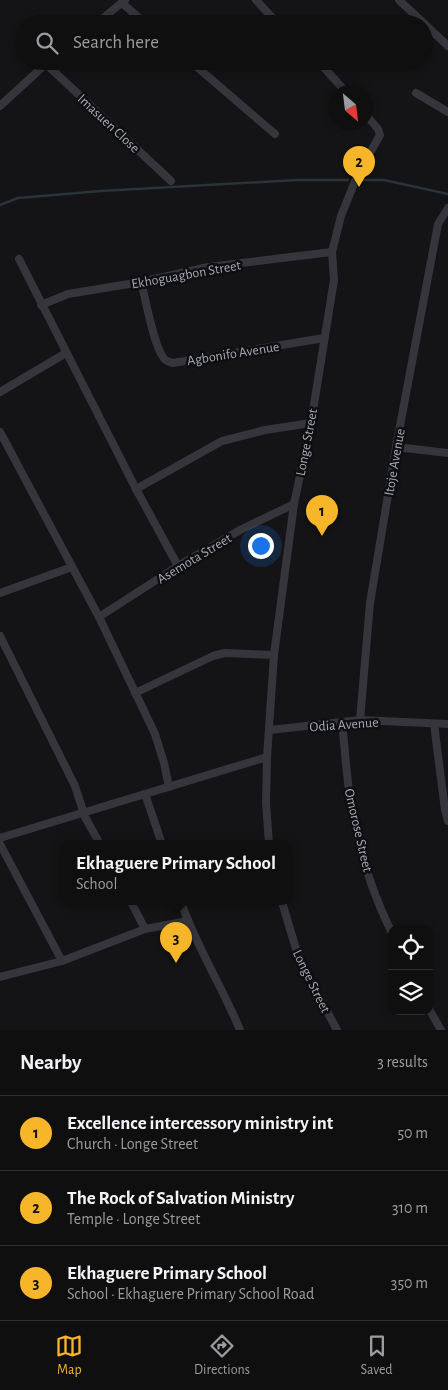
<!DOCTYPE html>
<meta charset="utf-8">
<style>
:root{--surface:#0f0f10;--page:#1d1d1e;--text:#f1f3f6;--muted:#9b9c9f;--line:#2f2f30;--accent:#f7b52a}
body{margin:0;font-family:"Alegreya Sans",sans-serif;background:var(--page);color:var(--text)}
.controls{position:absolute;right:15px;bottom:15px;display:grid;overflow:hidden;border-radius:10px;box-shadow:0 2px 8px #0003}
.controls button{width:45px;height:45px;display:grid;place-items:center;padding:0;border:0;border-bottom:1px solid var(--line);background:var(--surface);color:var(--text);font:25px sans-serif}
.compass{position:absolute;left:328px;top:85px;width:45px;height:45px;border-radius:50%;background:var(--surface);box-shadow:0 2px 8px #0003;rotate:152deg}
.you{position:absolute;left:260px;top:545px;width:18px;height:18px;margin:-12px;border:4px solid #fff;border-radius:50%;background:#1a73e8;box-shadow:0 0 0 8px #1a73e833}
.badge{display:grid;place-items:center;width:32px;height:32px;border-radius:50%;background:var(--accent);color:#111;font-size:16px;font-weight:700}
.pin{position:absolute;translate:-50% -41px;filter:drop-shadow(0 1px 2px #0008)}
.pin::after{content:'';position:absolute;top:26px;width:18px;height:15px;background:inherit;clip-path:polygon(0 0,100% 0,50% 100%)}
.popup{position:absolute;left:60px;top:840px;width:232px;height:65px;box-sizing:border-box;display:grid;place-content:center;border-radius:10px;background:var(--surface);filter:drop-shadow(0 1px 4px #0005);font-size:16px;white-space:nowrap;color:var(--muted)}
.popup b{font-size:19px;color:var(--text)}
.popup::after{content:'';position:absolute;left:50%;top:100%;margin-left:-10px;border:10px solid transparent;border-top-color:var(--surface)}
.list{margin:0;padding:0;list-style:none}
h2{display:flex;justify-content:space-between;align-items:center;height:65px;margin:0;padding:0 20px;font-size:21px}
h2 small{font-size:16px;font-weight:400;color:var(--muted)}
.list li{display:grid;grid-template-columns:32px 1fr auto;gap:15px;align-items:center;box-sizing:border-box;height:75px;padding:0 20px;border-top:1px solid var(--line)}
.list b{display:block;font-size:19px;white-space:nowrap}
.list p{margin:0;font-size:16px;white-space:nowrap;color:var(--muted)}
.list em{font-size:16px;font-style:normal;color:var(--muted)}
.icon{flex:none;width:28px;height:28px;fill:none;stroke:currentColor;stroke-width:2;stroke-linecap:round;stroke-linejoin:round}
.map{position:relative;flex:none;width:448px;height:1030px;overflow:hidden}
.search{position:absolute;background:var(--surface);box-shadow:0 2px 8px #0003;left:15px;right:15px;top:15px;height:55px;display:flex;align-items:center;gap:12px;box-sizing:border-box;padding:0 18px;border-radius:28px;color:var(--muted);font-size:19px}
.sheet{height:290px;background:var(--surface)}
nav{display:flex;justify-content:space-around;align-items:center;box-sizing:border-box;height:70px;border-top:1px solid var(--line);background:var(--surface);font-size:14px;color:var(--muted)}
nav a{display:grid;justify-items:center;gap:2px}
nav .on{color:var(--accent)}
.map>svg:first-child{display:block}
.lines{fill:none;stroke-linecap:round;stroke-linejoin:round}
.stream{stroke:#2a323a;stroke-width:2.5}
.street{stroke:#35353b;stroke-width:8}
.labels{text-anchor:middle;stroke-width:5;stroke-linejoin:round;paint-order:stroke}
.street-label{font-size:14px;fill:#a5aab6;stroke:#0f0f11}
</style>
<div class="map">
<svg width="448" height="1030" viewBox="0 0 448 1030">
<rect width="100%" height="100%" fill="#141416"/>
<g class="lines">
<g class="stream">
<path d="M362,180H384L448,194"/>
<path d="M0,205L18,198L101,191L297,180H348"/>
</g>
<g class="street">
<path d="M256,0L278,24"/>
<path d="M399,0L448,46"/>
<path d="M122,3L146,24"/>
<path d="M96,24L125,0"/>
<path d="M190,61L275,134"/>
<path d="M318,61L346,92"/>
<path d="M46,64L171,181"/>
<path d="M416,93L448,112"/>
<path d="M0,106L48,62"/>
<path d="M19,259L136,489L178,566"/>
<path d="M141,282C146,300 153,343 163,357C165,361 169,362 173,363L324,338"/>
<path d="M41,305L68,294L141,282L208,267L332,252"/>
<path d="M0,392L66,353"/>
<path d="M0,432L99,617L155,734L164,763L169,787"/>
<path d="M396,447L448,453"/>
<path d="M136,489L222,441L265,430L311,423"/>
<path d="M0,593L72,567"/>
<path d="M99,617L178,566L242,529L294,504"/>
<path d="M0,636L75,786L85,817L100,844"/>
<path d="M135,693L213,656L225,653L274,655"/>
<path d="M360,720L370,603L396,447L438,224L448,208"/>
<path d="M342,723C346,757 347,792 355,825C363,863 375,899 392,933"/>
<path d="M434,724L445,810L448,821"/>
<path d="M270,730L360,720L448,724"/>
<path d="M145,794L162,844"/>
<path d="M0,838L267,757"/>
<path d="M0,844L62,961"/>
<path d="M269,844L266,802L267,757L274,655L294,504L311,423L334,280L332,252L341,216L358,174L380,135L378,129L366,115"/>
<path d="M131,902L145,929"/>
<path d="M181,902C196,946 222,986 240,1030"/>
<path d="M282,902L299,959L337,1030"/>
<path d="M0,977L62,961L145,929L188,921"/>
<path d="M429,1009L441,1030"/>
</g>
</g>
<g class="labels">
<g class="street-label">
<text transform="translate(109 123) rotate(43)" y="5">Imasuen Close</text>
<text transform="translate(186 274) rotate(-10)" y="5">Ekhoguagbon Street</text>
<text transform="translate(233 353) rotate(-9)" y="5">Agbonifo Avenue</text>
<text transform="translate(306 442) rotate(-79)" y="5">Longe Street</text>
<text transform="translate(394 462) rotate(-80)" y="5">Itoje Avenue</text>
<text transform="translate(194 558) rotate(-31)" y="5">Asemota Street</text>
<text transform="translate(344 724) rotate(-4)" y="5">Odia Avenue</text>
<text transform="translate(359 830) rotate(77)" y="5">Omorose Street</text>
<text transform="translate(312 981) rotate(64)" y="5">Longe Street</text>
</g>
</g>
</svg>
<div class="controls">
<button><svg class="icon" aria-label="locate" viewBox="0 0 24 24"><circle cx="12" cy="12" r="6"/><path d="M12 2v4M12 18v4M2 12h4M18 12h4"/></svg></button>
<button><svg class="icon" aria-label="layers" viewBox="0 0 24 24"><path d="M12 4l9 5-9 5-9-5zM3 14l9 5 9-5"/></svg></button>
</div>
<svg class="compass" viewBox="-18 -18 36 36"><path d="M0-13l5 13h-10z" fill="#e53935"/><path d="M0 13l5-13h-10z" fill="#9b9c9f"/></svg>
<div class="you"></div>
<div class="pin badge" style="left:322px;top:536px">1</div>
<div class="pin badge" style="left:359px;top:187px">2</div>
<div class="pin badge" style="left:176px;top:963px">3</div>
<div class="popup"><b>Ekhaguere Primary School</b>School</div>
<div class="search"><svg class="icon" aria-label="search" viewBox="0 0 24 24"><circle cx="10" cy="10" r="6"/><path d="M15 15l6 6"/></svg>Search here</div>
</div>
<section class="sheet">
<h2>Nearby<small>3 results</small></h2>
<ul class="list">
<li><span class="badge">1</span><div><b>Excellence intercessory ministry int</b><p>Church · Longe Street</p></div><em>50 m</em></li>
<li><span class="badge">2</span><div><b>The Rock of Salvation Ministry</b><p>Temple · Longe Street</p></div><em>310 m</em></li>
<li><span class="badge">3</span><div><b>Ekhaguere Primary School</b><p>School · Ekhaguere Primary School Road</p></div><em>350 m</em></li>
</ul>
</section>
<nav>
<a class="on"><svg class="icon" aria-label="map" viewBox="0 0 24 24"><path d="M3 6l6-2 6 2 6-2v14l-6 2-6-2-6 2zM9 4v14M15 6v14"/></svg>Map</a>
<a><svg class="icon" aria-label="directions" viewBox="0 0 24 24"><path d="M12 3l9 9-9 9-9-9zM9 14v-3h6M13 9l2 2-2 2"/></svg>Directions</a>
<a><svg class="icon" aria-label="saved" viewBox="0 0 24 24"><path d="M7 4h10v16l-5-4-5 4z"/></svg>Saved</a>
</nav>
